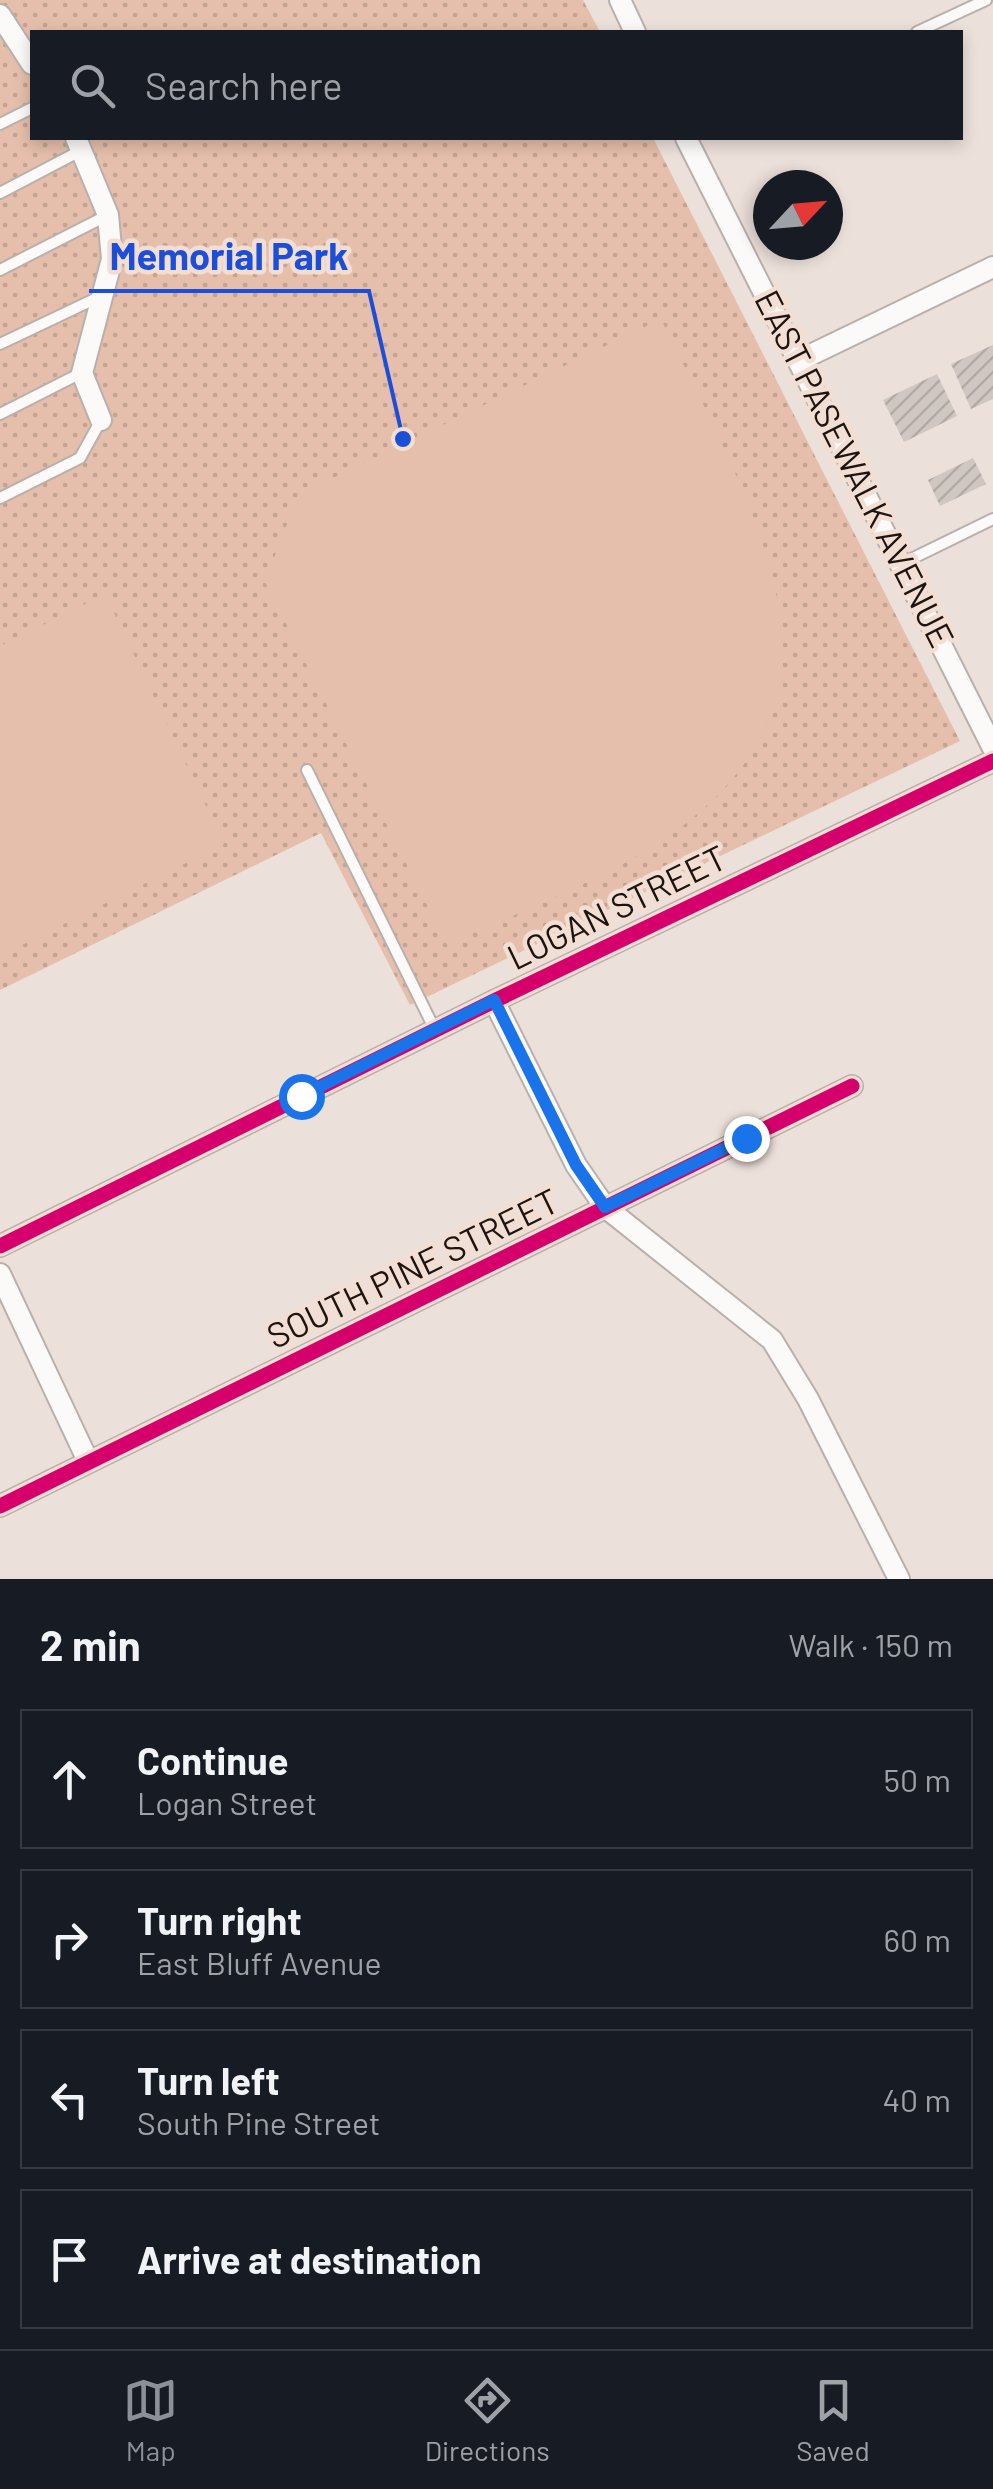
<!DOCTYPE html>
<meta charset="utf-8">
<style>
:root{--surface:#171b24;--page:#242831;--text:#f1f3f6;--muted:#9ea1a6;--line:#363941;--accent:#8c9099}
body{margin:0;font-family:Barlow,sans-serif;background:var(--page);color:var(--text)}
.compass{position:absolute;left:753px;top:170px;width:90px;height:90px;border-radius:50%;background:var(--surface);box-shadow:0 5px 15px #0003;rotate:64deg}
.stop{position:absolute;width:30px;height:30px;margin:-22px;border:8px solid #1a73e8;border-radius:50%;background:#fff}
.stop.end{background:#1a73e8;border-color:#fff;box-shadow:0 2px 10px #0008}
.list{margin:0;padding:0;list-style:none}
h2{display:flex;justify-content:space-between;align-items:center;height:130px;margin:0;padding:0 40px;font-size:42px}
h2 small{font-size:32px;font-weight:400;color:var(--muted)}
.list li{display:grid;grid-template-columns:65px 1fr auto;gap:30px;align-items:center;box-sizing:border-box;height:140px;margin:0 20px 20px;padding:0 20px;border:2px solid var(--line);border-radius:0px}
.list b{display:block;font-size:38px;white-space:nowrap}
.list p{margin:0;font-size:32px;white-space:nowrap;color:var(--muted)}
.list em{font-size:32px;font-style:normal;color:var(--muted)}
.icon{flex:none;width:55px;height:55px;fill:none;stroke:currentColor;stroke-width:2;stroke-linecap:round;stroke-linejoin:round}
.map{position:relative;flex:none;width:993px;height:1579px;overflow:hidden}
.search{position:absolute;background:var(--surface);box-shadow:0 5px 15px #0003;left:30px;right:30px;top:30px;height:110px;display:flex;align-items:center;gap:25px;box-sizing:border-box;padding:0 35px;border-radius:0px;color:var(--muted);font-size:38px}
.sheet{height:770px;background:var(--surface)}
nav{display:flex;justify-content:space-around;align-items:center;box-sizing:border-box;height:140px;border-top:2px solid var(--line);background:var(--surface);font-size:28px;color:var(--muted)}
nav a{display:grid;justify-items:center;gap:5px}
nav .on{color:var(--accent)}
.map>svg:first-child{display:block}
.grass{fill:url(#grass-dots)}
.garden{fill:#e5bfab}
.building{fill:url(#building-hatch)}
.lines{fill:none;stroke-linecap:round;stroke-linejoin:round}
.lane-casing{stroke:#b9b0ab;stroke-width:14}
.street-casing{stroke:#b9b0ab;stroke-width:24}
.lane{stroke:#fcfaf9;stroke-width:10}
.street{stroke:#fcfaf9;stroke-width:20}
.cycleway-casing{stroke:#f3ded3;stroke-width:21}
.cycleway{stroke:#d6006c;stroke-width:15}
.route{stroke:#1a73e8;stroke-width:12}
.labels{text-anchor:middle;stroke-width:9;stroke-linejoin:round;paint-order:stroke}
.street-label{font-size:35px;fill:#1b1410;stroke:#f3ded3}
.leader{fill:none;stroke:#1d4ed8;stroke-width:4}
.callout-dot{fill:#1d4ed8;stroke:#f3ded3;stroke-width:4}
.callout-label{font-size:38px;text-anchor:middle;font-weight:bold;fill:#1d4ed8;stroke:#f3ded3;stroke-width:9;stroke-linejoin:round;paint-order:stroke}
</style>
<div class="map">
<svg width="993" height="1579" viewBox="0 0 993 1579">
<defs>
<pattern id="grass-dots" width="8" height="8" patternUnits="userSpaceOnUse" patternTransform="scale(2.5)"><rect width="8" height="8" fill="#e5bfab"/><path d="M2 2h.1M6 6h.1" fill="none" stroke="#c4a392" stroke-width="1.8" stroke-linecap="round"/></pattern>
<pattern id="building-hatch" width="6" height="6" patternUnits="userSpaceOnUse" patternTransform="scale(2.5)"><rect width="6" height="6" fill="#d0c7c2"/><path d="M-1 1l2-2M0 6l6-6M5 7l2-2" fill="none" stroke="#b2aaa6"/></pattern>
</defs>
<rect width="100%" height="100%" fill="#ece0da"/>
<path class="grass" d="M0,0H583L600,32H32V138H653L960,741L410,1005L321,833L0,990Z"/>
<g class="garden">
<path d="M661,319C708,418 798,571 781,683C772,740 728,790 684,825C622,874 520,911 447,945L265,582L298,495Z"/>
<path d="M105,594L224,844L0,956V646Z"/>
</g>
<g class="building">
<path d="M993,345V399L971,409L951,364Z"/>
<path d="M937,374L957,416L904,442L883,400Z"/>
<path d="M973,458L986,484L940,506L928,480Z"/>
</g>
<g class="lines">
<g class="lane-casing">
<g id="lane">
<path d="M917,32L986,0"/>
<path d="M0,124L32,108"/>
<path d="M0,193L82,150"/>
<path d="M0,270L108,215"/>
<path d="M0,344L101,296"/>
<path d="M0,414L81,373"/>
<path d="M0,498L80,458L101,420"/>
<path d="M903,563L993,519"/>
<path d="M307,770L435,1030"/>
</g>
</g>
<g class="street-casing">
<g id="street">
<path d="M620,0L635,32"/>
<path d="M0,15L32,64"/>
<path d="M76,138L108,215L112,259L82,373L101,420"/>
<path d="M686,138L993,748"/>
<path d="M800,360L993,267"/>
<path d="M494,1001L576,1165L605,1207L772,1340L808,1399L899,1579"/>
<path d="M0,1246L494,1001L993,761"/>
<path d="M0,1274L88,1461"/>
<path d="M0,1506L852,1086"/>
</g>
</g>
<use href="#lane" class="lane"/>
<use href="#street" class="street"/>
<g class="cycleway-casing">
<g id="cycleway">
<path d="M0,1246L494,1001L993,761"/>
<path d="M0,1506L852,1086"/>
</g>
</g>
<use href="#cycleway" class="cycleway"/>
</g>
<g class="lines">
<path class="route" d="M301,1096L494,1000L576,1165L605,1207L746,1138"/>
</g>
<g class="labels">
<g class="street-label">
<text transform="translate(854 469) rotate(63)" y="12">EAST PASEWALK AVENUE</text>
<text transform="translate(617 908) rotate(-26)" y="12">LOGAN STREET</text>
<text transform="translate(413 1269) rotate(-26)" y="12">SOUTH PINE STREET</text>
</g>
</g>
<path class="leader" d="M403 439L369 291H89"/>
<circle class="callout-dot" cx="403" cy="439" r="10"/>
<g class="callout-label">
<text x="229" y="270">Memorial Park</text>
</g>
</svg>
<svg class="compass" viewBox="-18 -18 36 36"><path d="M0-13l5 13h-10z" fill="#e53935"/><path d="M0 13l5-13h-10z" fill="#9ea1a6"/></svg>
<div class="stop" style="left:301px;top:1096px"></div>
<div class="stop end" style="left:746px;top:1138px"></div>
<div class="search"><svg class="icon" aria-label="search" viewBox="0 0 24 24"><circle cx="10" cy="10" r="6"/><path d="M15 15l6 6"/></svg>Search here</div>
</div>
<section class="sheet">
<h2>2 min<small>Walk · 150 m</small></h2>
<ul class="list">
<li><svg class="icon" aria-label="ahead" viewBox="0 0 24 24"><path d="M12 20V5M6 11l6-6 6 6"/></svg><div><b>Continue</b><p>Logan Street</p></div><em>50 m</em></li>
<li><svg class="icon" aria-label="right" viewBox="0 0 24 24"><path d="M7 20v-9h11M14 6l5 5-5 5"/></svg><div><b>Turn right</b><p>East Bluff Avenue</p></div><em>60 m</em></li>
<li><svg class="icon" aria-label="left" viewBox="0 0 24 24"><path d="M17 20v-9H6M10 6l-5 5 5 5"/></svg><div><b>Turn left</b><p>South Pine Street</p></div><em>40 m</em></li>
<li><svg class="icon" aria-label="arrive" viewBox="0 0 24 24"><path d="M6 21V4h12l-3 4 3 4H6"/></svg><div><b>Arrive at destination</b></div></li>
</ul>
</section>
<nav>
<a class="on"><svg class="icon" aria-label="map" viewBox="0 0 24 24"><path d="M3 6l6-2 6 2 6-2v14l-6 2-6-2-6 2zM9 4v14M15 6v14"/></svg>Map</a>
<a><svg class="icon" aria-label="directions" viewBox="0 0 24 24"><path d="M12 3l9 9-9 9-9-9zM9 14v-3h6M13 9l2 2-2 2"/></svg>Directions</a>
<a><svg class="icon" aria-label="saved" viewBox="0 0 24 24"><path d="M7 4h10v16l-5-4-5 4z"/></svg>Saved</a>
</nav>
